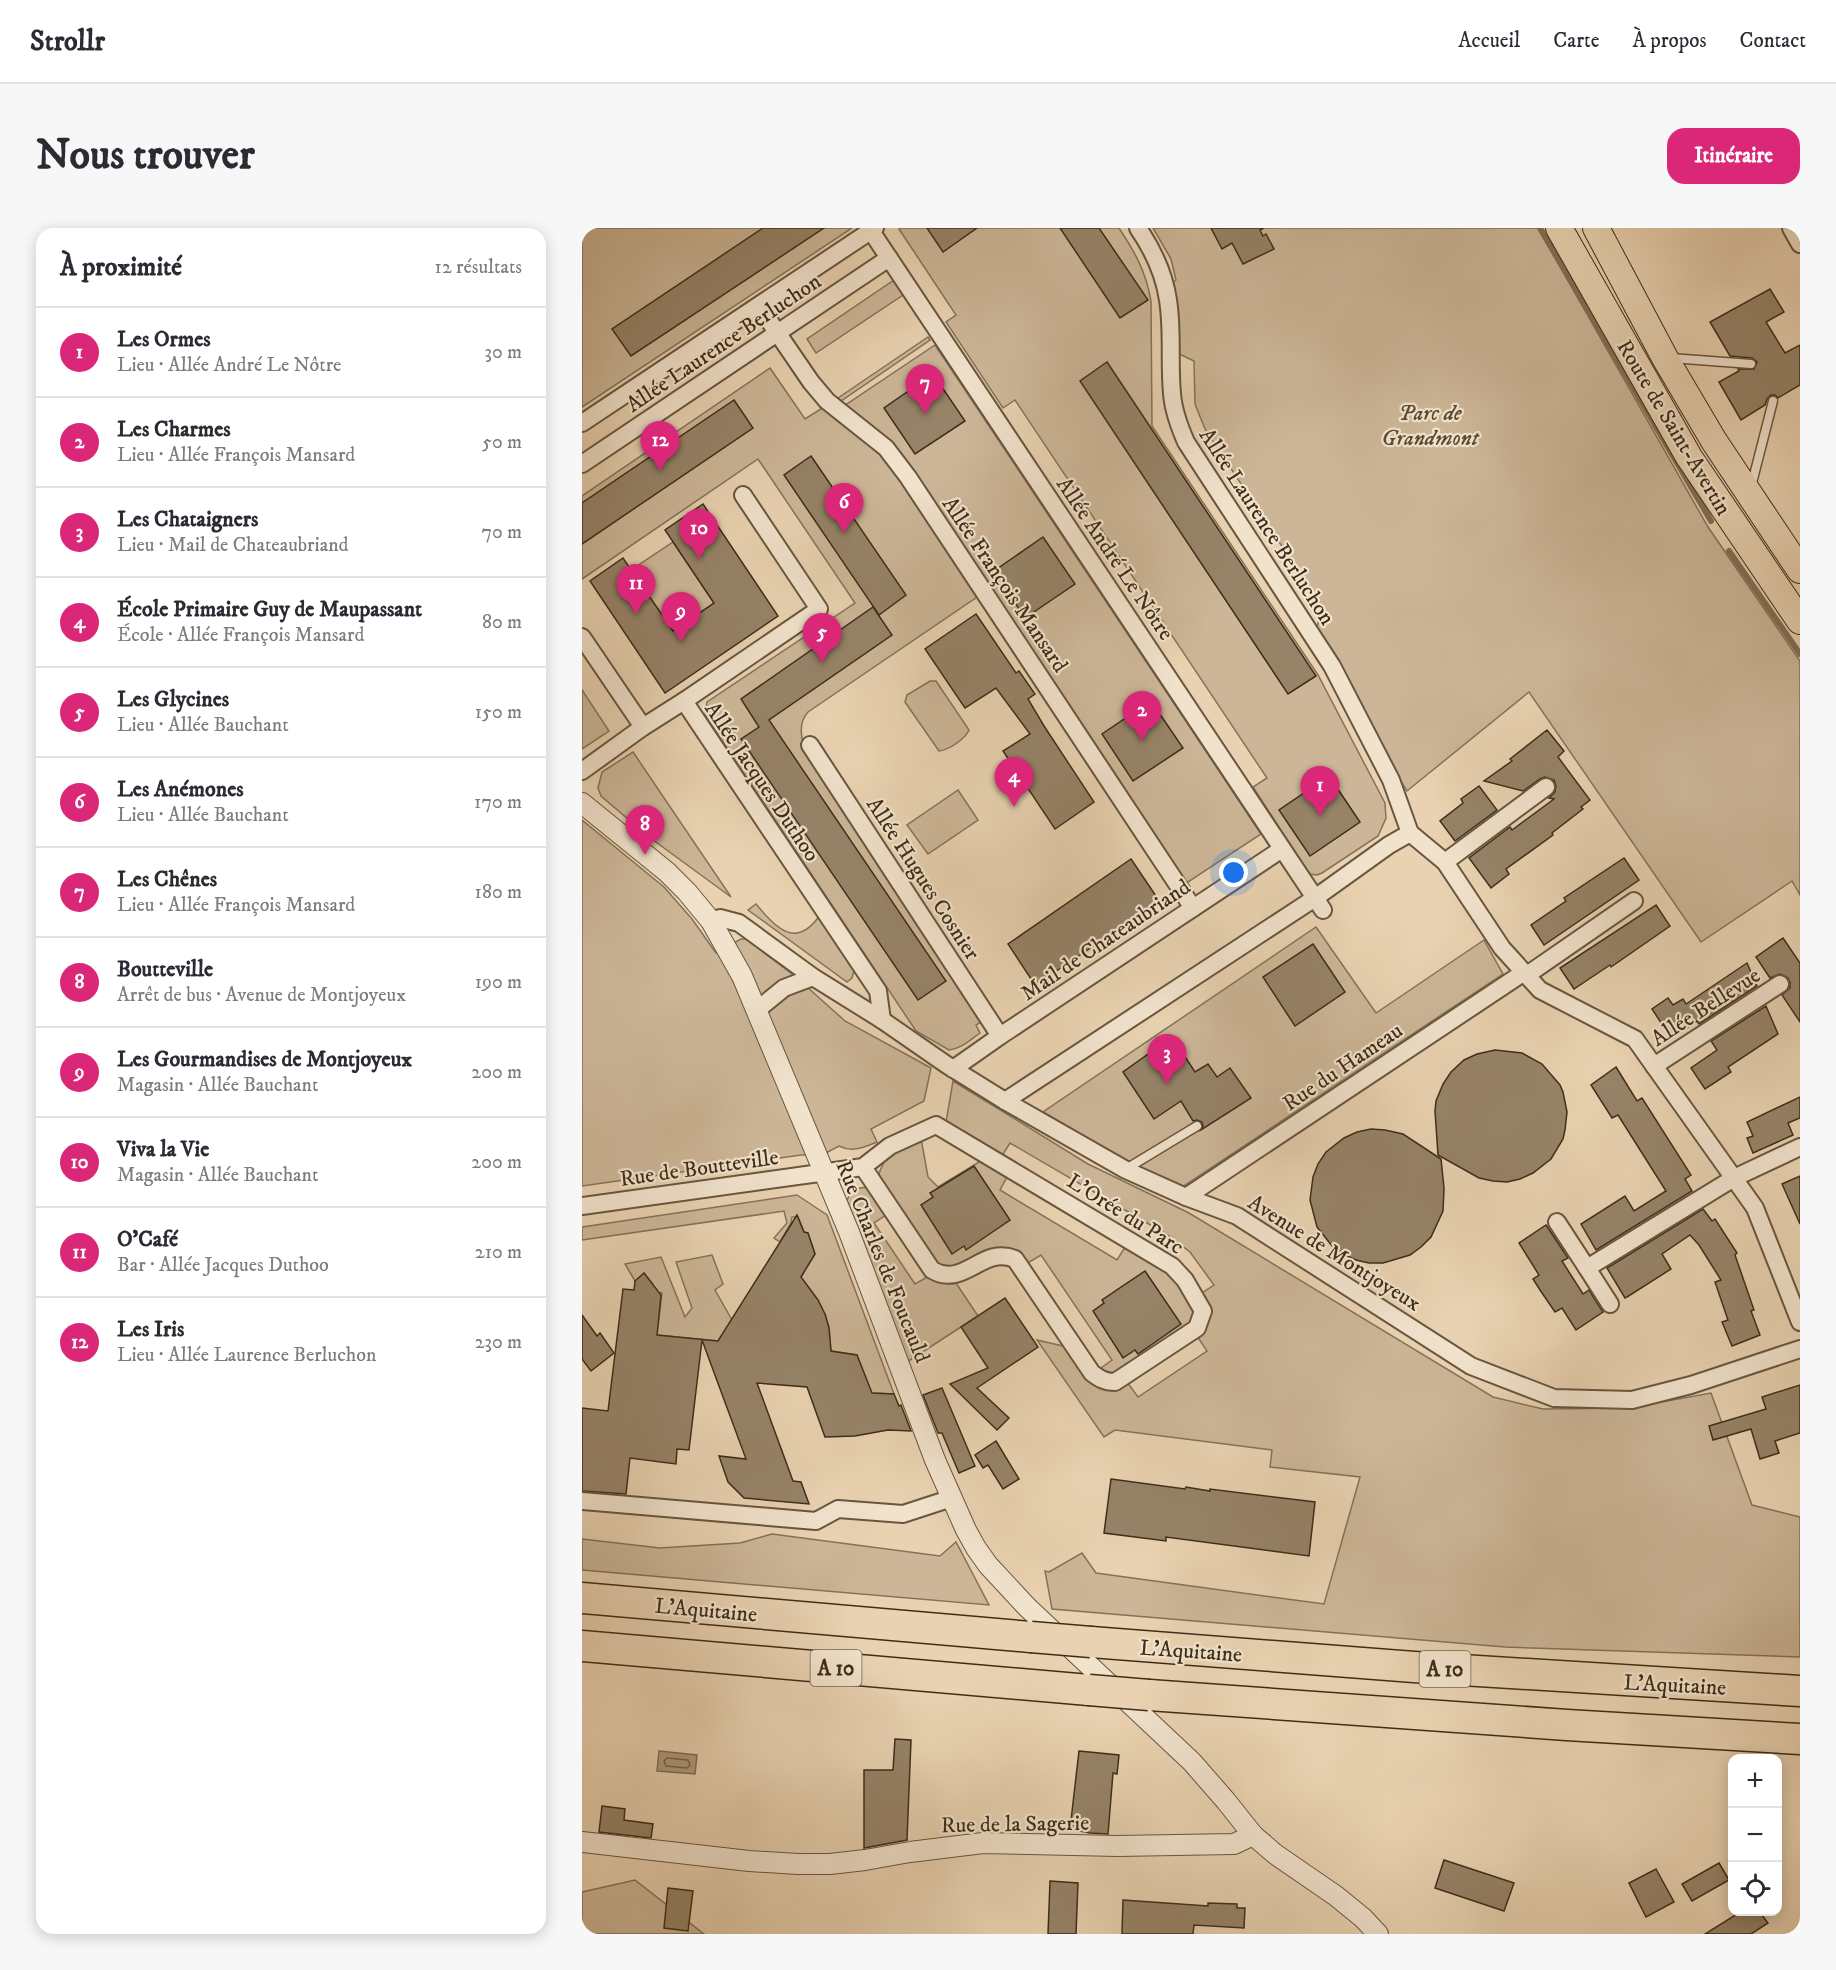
<!DOCTYPE html>
<html lang="fr">
<meta charset="utf-8">
<style>
:root{--surface:#fff;--page:#f7f7f7;--text:#2b2b33;--muted:#7c7c81;--line:#e1e1e2;--accent:#db2777}
body{margin:0;font-family:"IM FELL DW Pica",serif;background:var(--page);color:var(--text)}
.controls{position:absolute;right:18px;bottom:18px;display:grid;overflow:hidden;border-radius:12px;box-shadow:0 3px 15px #0003}
.controls button{width:54px;height:54px;display:grid;place-items:center;padding:0;border:0;border-bottom:2px solid var(--line);background:var(--surface);color:var(--text);font:30px sans-serif}
.you{position:absolute;left:652px;top:645px;width:21px;height:21px;margin:-15px;border:4px solid #fff;border-radius:50%;background:#1a73e8;box-shadow:0 0 0 9px #1a73e833}
.badge{display:grid;place-items:center;width:39px;height:39px;border-radius:50%;background:var(--accent);color:#fff;font-size:20px;font-weight:700}
.pin{position:absolute;translate:-50% -50px;filter:drop-shadow(0 2px 3px #0008)}
.pin::after{content:'';position:absolute;top:32px;width:21px;height:18px;background:inherit;clip-path:polygon(0 0,100% 0,50% 100%)}
.list{margin:0;padding:0;list-style:none}
h2{display:flex;justify-content:space-between;align-items:center;height:78px;margin:0;padding:0 24px;font-size:26px}
h2 small{font-size:20px;font-weight:400;color:var(--muted)}
.list li{display:grid;grid-template-columns:39px 1fr auto;gap:18px;align-items:center;box-sizing:border-box;height:90px;padding:0 24px;border-top:2px solid var(--line)}
.list b{display:block;font-size:22px;white-space:nowrap}
.list p{margin:0;font-size:20px;white-space:nowrap;color:var(--muted)}
.list em{font-size:20px;font-style:normal;color:var(--muted)}
.icon{flex:none;width:33px;height:33px;fill:none;stroke:currentColor;stroke-width:2;stroke-linecap:round;stroke-linejoin:round}
.map{position:relative;flex:none;width:1218px;height:1706px;overflow:hidden;border-radius:18px}
header{display:flex;align-items:center;gap:36px;box-sizing:border-box;height:84px;padding:0 30px;background:var(--surface);border-bottom:2px solid var(--line)}
header strong{font-size:28px}
nav{display:flex;gap:33px;margin-inline-start:auto;font-size:21px}
.intro{display:flex;align-items:center;justify-content:space-between;box-sizing:border-box;height:144px;padding:0 36px}
h1{margin:0;font-size:42px}
.button{padding:15px 27px;border-radius:18px;background:var(--accent);color:#fff;font-size:21px;font-weight:700}
main{display:flex;gap:36px;padding:0 36px}
aside{flex:1;background:var(--surface);border-radius:18px;box-shadow:0 3px 15px #0003}
.map>svg:first-child{display:block}
.green{fill:#ccb697;stroke:#847258;stroke-width:1.5}
.water{fill:#af9a7d;stroke:#816e55;stroke-width:1.5}
.lines{fill:none;stroke-linecap:round;stroke-linejoin:round}
.shore{stroke:#76644a;stroke-width:1.5}
.stream{stroke:#816e55;stroke-width:6}
.building{fill:#968368;stroke:#3d2d18;stroke-width:1.5}
.service-casing{stroke:#68563e;stroke-width:11}
.minor-casing{stroke:#68563e;stroke-width:20}
.tertiary-casing{stroke:#68563e;stroke-width:22}
.primary-casing{stroke:#3d2d18;stroke-width:28}
.motorway-casing{stroke:#3d2d18;stroke-width:33}
.service{stroke:#f1e2cc;stroke-width:8}
.minor{stroke:#f1e2cc;stroke-width:16}
.tertiary{stroke:#f1e2cc;stroke-width:20}
.primary{stroke:#e9d2b1;stroke-width:26}
.motorway{stroke:#e9d2b1;stroke-width:30}
.motorway-bridge-casing{stroke:#3d2d18;stroke-width:33;stroke-linecap:butt}
.motorway-bridge{stroke:#e9d2b1;stroke-width:30}
.labels{text-anchor:middle;stroke-width:4.5;stroke-linejoin:round;paint-order:stroke}
.shield{fill:#f1e2cc;stroke:#73634e;stroke-width:1.5}
.shield-label{font-size:21px;font-weight:bold;fill:#3d2d18}
.street-label{font-size:22px;fill:#3d2d18;stroke:#f1e2cc}
.park-label{font-size:22px;font-style:italic;fill:#5a4831;stroke:#f1e2cc}
</style>
<header>
<strong>Strollr</strong>
<nav><a>Accueil</a><a>Carte</a><a>À propos</a><a>Contact</a></nav>
</header>
<div class="intro"><h1>Nous trouver</h1><a class="button">Itinéraire</a></div>
<main>
<aside>
<h2>À proximité<small>12 résultats</small></h2>
<ul class="list">
<li><span class="badge">1</span><div><b>Les Ormes</b><p>Lieu · Allée André Le Nôtre</p></div><em>30 m</em></li>
<li><span class="badge">2</span><div><b>Les Charmes</b><p>Lieu · Allée François Mansard</p></div><em>50 m</em></li>
<li><span class="badge">3</span><div><b>Les Chataigners</b><p>Lieu · Mail de Chateaubriand</p></div><em>70 m</em></li>
<li><span class="badge">4</span><div><b>École Primaire Guy de Maupassant</b><p>École · Allée François Mansard</p></div><em>80 m</em></li>
<li><span class="badge">5</span><div><b>Les Glycines</b><p>Lieu · Allée Bauchant</p></div><em>150 m</em></li>
<li><span class="badge">6</span><div><b>Les Anémones</b><p>Lieu · Allée Bauchant</p></div><em>170 m</em></li>
<li><span class="badge">7</span><div><b>Les Chênes</b><p>Lieu · Allée François Mansard</p></div><em>180 m</em></li>
<li><span class="badge">8</span><div><b>Boutteville</b><p>Arrêt de bus · Avenue de Montjoyeux</p></div><em>190 m</em></li>
<li><span class="badge">9</span><div><b>Les Gourmandises de Montjoyeux</b><p>Magasin · Allée Bauchant</p></div><em>200 m</em></li>
<li><span class="badge">10</span><div><b>Viva la Vie</b><p>Magasin · Allée Bauchant</p></div><em>200 m</em></li>
<li><span class="badge">11</span><div><b>O’Café</b><p>Bar · Allée Jacques Duthoo</p></div><em>210 m</em></li>
<li><span class="badge">12</span><div><b>Les Iris</b><p>Lieu · Allée Laurence Berluchon</p></div><em>230 m</em></li>
</ul>
</aside>
<div class="map">
<svg width="1218" height="1706" viewBox="0 0 1218 1706">
<rect width="100%" height="100%" fill="#e9d2b1"/>
<filter id="stains"><feTurbulence type="fractalNoise" baseFrequency=".00333" numOctaves="4"/><feColorMatrix values="0 0 0 0 .2 0 0 0 0 .09 0 0 0 0 .02 0 0 0 .5 -.17"/></filter>
<radialGradient id="worn" r=".72"><stop offset=".6" stop-color="#630" stop-opacity="0"/><stop offset="1" stop-color="#630" stop-opacity=".3"/></radialGradient>
<g class="green">
<path d="M0,0H270L0,179Z"/>
<path d="M318,0H537C553,24 564,44 569,73L570,198L736,447L803,575L804,590L796,608L740,645L735,647L727,646L671,559L685,550L433,172L421,180L364,94L374,87L317,1Z"/>
<path d="M571,0H956L1126,299L1218,433V667L1210,653L1119,714L947,464L825,563L797,518L734,401L741,381L623,201L613,176L612,133L593,124L587,57L594,52L589,31Z"/>
<path d="M312,52L321,67L234,125L225,111Z"/>
<path d="M346,109L348,112L259,173L256,170Z"/>
<path d="M353,117L679,606L603,656L456,434L262,178Z"/>
<path d="M188,140L223,191L242,179L297,223L320,250L398,367L226,484C216,495 219,509 223,521L402,792L394,797L398,805C388,812 379,821 367,822L334,803L123,487L125,474L273,375L176,231L0,351V268Z"/>
<path d="M91,314L132,375L91,403L49,342Z"/>
<path d="M348,453H354L387,502C383,511 367,522 357,523L323,474L325,467Z"/>
<path d="M0,462L27,503L0,521Z"/>
<path d="M51,524L149,669L67,609L19,568L16,560L20,544Z"/>
<path d="M376,562L396,592L346,626L325,597Z"/>
<path d="M0,592L82,659L110,691L134,725L159,711H164L214,749L263,793L349,840L342,873L289,901L295,914C282,919 271,925 257,918L242,926L219,927L0,958Z"/>
<path d="M174,676C194,700 214,722 238,687L273,739L270,750L265,754L166,682Z"/>
<path d="M734,699L794,785L902,712L921,746L594,963L461,884Z"/>
<path d="M371,853L506,936L607,985L911,1169L961,1181L1046,1180L1129,1165L1170,1277L1218,1289V1429L923,1419L470,1381L463,1343L467,1344L500,1325L514,1345L742,1376L778,1249L688,1239L690,1222L533,1202L522,1209L455,1112L485,1119C493,1131 508,1160 523,1161C530,1161 539,1156 545,1154L556,1169L625,1123L615,1108L620,1065L632,1057L608,1024L584,1006L428,915L420,928L364,894Z"/>
<path d="M339,910L346,949L356,959L400,932L426,947L418,962L535,1032L545,1016L586,1043L598,1056L615,1085L611,1095L531,1149L516,1142L530,1132L459,1027L444,1036L437,1027L367,1041L354,1037L296,949C303,923 317,921 339,910Z"/>
<path d="M286,959L304,987L292,995L333,1056L345,1049L356,1054L374,1055L396,1088L325,1134L265,972L271,961Z"/>
<path d="M215,967L245,987L312,1166L288,1165L275,1127L249,1123L247,1100L243,1086L211,1061L233,1026L226,1006L222,1004L216,989H210L209,995L198,1014L192,1010L205,995L202,983L0,1012V999Z"/>
<path d="M130,1027L141,1056L133,1062L150,1092L136,1113L75,1107L80,1065L67,1063L68,1058L71,1056L62,1045L53,1053L43,1036L79,1029L103,1089L110,1080L94,1034Z"/>
<path d="M190,1306L358,1328L374,1314L407,1377L0,1342V1311L78,1320L158,1315Z"/>
<path d="M53,1652L122,1706H0V1664Z"/>
</g>
<path class="water" d="M77,1523L115,1527L113,1546L75,1543Z"/>
<g class="lines">
<path class="shore" d="M85,1530L106,1532L108,1537L105,1540L84,1538L82,1533Z"/>
<g class="stream">
<path d="M958,0L1129,293"/>
<path d="M1147,323L1218,426"/>
</g>
</g>
<g class="building">
<path d="M181,0H242L49,128L30,101Z"/>
<path d="M345,0H395L361,24Z"/>
<path d="M478,0H517L566,72L538,90Z"/>
<path d="M629,0H682L678,2L681,8L684,6L692,21L661,36L650,15L640,21Z"/>
<path d="M1188,61L1202,84L1184,94L1203,125L1218,117V157L1196,170L1193,167H1189L1185,171L1183,177L1159,192L1137,154L1157,143L1156,141H1172L1175,134L1170,130L1148,128L1128,94Z"/>
<path d="M525,134L734,448L706,466L498,153Z"/>
<path d="M351,146L383,193L333,226L302,180Z"/>
<path d="M152,172L171,200L0,316V275Z"/>
<path d="M229,228L324,367L297,387L202,247Z"/>
<path d="M121,276L196,388L83,465L8,353L41,330L91,403L132,375L83,302Z"/>
<path d="M461,309L493,356L443,390L412,343Z"/>
<path d="M291,379L310,407L187,492L364,753L336,772L159,511L177,499L159,471Z"/>
<path d="M394,386L434,445L437,443L453,466L446,471L462,498L512,574L473,601L421,523L448,506L414,460L383,480L343,421Z"/>
<path d="M569,473L601,520L551,553L520,506Z"/>
<path d="M965,502L982,523L976,529L1008,572L999,579L1001,581L970,605L971,607L924,641L927,646L909,660L887,630L928,599L930,602L972,571L967,570L973,564L974,558L972,552L963,549L958,551L941,563L902,553L930,533L928,531Z"/>
<path d="M747,548L778,594L728,628L697,582Z"/>
<path d="M897,558L915,582L873,613L858,593L881,575L879,571Z"/>
<path d="M1042,630L1057,652L962,717L949,697L984,673L982,670Z"/>
<path d="M549,631L578,674L453,757L426,716Z"/>
<path d="M1074,677L1088,698L1029,739L1028,737L992,761L978,740Z"/>
<path d="M1201,710L1218,735V794L1200,767L1208,760V755L1206,750L1198,746L1188,750L1174,729Z"/>
<path d="M731,716L763,764L713,798L681,749Z"/>
<path d="M1165,735L1175,758L1117,796L1115,793L1089,810L1070,781L1086,770L1091,777L1101,771L1104,776Z"/>
<path d="M1184,778L1196,806L1146,839L1149,844L1123,861L1109,840L1135,822L1129,813Z"/>
<path d="M590,809L613,844L626,836L635,849L648,840L669,870L619,902L621,898L620,894L615,892L611,893L599,873L572,891L541,844Z"/>
<path d="M913,822L940,825L960,836L978,857L981,864L985,884L983,902L981,911L969,931L951,945L938,951L925,954L911,953L897,950L856,927L853,883L854,873L861,856L869,844L882,832L895,826Z"/>
<path d="M1034,839L1055,873L1060,870L1109,947L1103,951L1110,963L1014,1022L999,996L1043,968L1052,983L1084,963L1036,887L1030,890L1009,857Z"/>
<path d="M1218,869V890L1206,895L1211,907L1171,925L1165,910L1171,908L1165,894Z"/>
<path d="M789,901L803,902L821,906L859,931L862,960L861,983L849,1009L839,1019L828,1027L801,1035H787L774,1032L765,1028L750,1018L735,999L728,972L731,949L736,936L744,924L762,910L775,904Z"/>
<path d="M392,938L428,992L384,1022L382,1018L370,1026L339,977L351,969L348,965Z"/>
<path d="M1218,948V996L1200,956Z"/>
<path d="M1121,981L1130,993L1133,991L1155,1025L1153,1027L1172,1082L1169,1083L1178,1107L1150,1118L1140,1094L1146,1092L1133,1054L1139,1052L1117,1017L1108,1007L1080,1026L1089,1041L1045,1069L1043,1070L1025,1040Z"/>
<path d="M215,987L222,1004L226,1005L233,1026L219,1049L236,1072L243,1086L247,1100L249,1123L275,1127L290,1165L312,1166L317,1178L319,1177L329,1203L306,1202L273,1208L243,1209L225,1159L175,1155L211,1253L219,1254L227,1276L162,1270L146,1254L137,1228L164,1231L120,1112L107,1222L95,1221L94,1236L48,1230L44,1266L0,1263V1180L26,1183L41,1061L52,1062L53,1053L62,1045L79,1067L75,1107L136,1113Z"/>
<path d="M964,997L986,1030L980,1033L1001,1066L1007,1062L1021,1084L994,1102L980,1080L973,1084L958,1062L951,1051L957,1047L937,1015Z"/>
<path d="M563,1043L599,1096L556,1126L553,1122L541,1130L511,1083L522,1075L520,1072Z"/>
<path d="M423,1070L456,1119L395,1160L427,1190L415,1202L368,1156L406,1140L379,1099Z"/>
<path d="M0,1087L15,1108L18,1105L32,1125L9,1143L0,1131Z"/>
<path d="M1218,1157V1205L1193,1213L1197,1225L1178,1231L1169,1201L1131,1212L1127,1198L1184,1181L1180,1169Z"/>
<path d="M360,1160L393,1238L377,1245L360,1205H356L341,1167Z"/>
<path d="M414,1213L437,1251L421,1261L406,1237L401,1240L393,1227Z"/>
<path d="M529,1251L603,1261L604,1259L628,1263V1261L733,1274L727,1328L584,1309V1313L522,1305Z"/>
<path d="M313,1511L329,1512L325,1612L282,1620V1542H311Z"/>
<path d="M497,1523L537,1527L535,1546L531,1545L526,1606L508,1605L488,1601Z"/>
<path d="M20,1578L43,1581L42,1592L71,1596L69,1610L17,1604Z"/>
<path d="M862,1632L932,1655L922,1683L853,1660Z"/>
<path d="M1137,1635L1147,1652L1110,1673L1100,1656Z"/>
<path d="M1074,1641L1092,1674L1064,1689L1047,1655Z"/>
<path d="M468,1653L496,1655L494,1706H466Z"/>
<path d="M86,1660L111,1663L106,1703L82,1700Z"/>
<path d="M541,1672L626,1678V1675L655,1676V1680H663L662,1700L612,1697L611,1706H540Z"/>
<path d="M1160,1683H1177L1186,1695L1169,1706H1123Z"/>
</g>
<g class="lines">
<g class="service-casing">
<g id="service">
<path d="M1089,130L1169,136"/>
<path d="M1169,259L1191,173"/>
<path d="M544,941L615,898"/>
</g>
</g>
<g class="minor-casing">
<g id="minor">
<path d="M556,0C571,22 582,45 586,72C591,103 587,134 590,165C591,182 597,198 604,214L750,438L809,552L828,605L863,634L920,720L958,762L1053,811L1173,980L1218,1094"/>
<path d="M1209,0L1218,16"/>
<path d="M289,3L741,682"/>
<path d="M177,78L229,154L245,173L304,220L326,249L611,680"/>
<path d="M0,195L293,0"/>
<path d="M0,236L307,30"/>
<path d="M0,409L61,499"/>
<path d="M102,473L237,381L161,267"/>
<path d="M228,517L418,808"/>
<path d="M0,543L61,499L102,473L296,763L300,792"/>
<path d="M863,634L964,559"/>
<path d="M129,693L138,690L157,695L231,749L300,792L365,837L423,873L544,942L604,969L655,988L889,1138L972,1170L1050,1172L1109,1157L1218,1121"/>
<path d="M945,747L1052,673"/>
<path d="M175,782L202,760L231,749"/>
<path d="M1072,838L1198,756"/>
<path d="M371,841L418,808L700,621"/>
<path d="M423,873L733,670L807,617L828,605"/>
<path d="M604,969L941,745"/>
<path d="M0,978L281,939L308,918L354,897L590,1038L603,1052L621,1083L615,1100L533,1154C523,1154 518,1151 510,1145L433,1031C400,1017 382,1061 350,1042L281,939"/>
<path d="M975,994L1005,1040"/>
<path d="M1028,1076L1005,1040L1152,950L1218,919"/>
<path d="M0,1273L234,1293L256,1281L321,1286L370,1270"/>
</g>
</g>
<g class="tertiary-casing">
<g id="tertiary">
<path d="M0,575L85,644L105,664L129,693L160,748L267,1004L353,1232L384,1302L394,1320L406,1337L445,1379L610,1534L644,1573L671,1607L693,1626L754,1668L781,1690L796,1706"/>
<path d="M0,1614L167,1633L216,1636H248L283,1632L328,1624L401,1615L536,1618L652,1616L671,1607"/>
</g>
</g>
<g class="primary-casing">
<g id="primary">
<path d="M977,0L1107,229L1218,393"/>
<path d="M1014,0L1083,130L1132,213L1218,342"/>
</g>
</g>
<g class="motorway-casing">
<g id="motorway">
<path d="M0,1370L449,1409"/>
<path d="M509,1414L832,1439L1218,1463"/>
<path d="M0,1418L507,1462"/>
<path d="M567,1467L985,1497L1218,1511"/>
</g>
</g>
<use href="#service" class="service"/>
<use href="#minor" class="minor"/>
<use href="#tertiary" class="tertiary"/>
<use href="#primary" class="primary"/>
<use href="#motorway" class="motorway"/>
<g class="motorway-bridge-casing">
<g id="motorway-bridge">
<path d="M449,1409L509,1414"/>
<path d="M507,1462L567,1467"/>
</g>
</g>
<use href="#motorway-bridge" class="motorway-bridge"/>
</g>
<g class="labels">
<g class="shield">
<rect x="228.5" y="1422" width="51" height="36" rx="4.5"/>
<rect x="837.5" y="1423" width="51" height="36" rx="4.5"/>
</g>
<g class="shield-label">
<text x="254" y="1447">A 10</text>
<text x="863" y="1448">A 10</text>
</g>
<g class="street-label">
<text transform="translate(141 114) rotate(-34)" y="8">Allée Laurence Berluchon</text>
<text transform="translate(1093 199) rotate(59)" y="8">Route de Saint-Avertin</text>
<text transform="translate(686 298) rotate(57)" y="8">Allée Laurence Berluchon</text>
<text transform="translate(534 330) rotate(56)" y="8">Allée André Le Nôtre</text>
<text transform="translate(424 356) rotate(56)" y="8">Allée François Mansard</text>
<text transform="translate(181 553) rotate(56)" y="8">Allée Jacques Duthoo</text>
<text transform="translate(342 650) rotate(57)" y="8">Allée Hugues Cosnier</text>
<text transform="translate(523 711) rotate(-34)" y="8">Mail de Chateaubriand</text>
<text transform="translate(1123 778) rotate(-33)" y="8">Allée Bellevue</text>
<text transform="translate(760 838) rotate(-34)" y="8">Rue du Hameau</text>
<text transform="translate(117 939) rotate(-8)" y="8">Rue de Boutteville</text>
<text transform="translate(544 985) rotate(32)" y="8">L'Orée du Parc</text>
<text transform="translate(753 1024) rotate(32)" y="8">Avenue de Montjoyeux</text>
<text transform="translate(302 1033) rotate(68)" y="8">Rue Charles de Foucauld</text>
<text transform="translate(124 1381) rotate(5)" y="8">L'Aquitaine</text>
<text transform="translate(609 1422) rotate(4)" y="8">L'Aquitaine</text>
<text transform="translate(1093 1456) rotate(3)" y="8">L'Aquitaine</text>
<text transform="translate(433 1595) rotate(-1)" y="8">Rue de la Sagerie</text>
</g>
<g class="park-label">
<text x="848" y="192">Parc de<tspan x="848" dy="25">Grandmont</tspan></text>
</g>
</g>
<rect width="100%" height="100%" filter="url(#stains)"/>
<rect width="100%" height="100%" fill="url(#worn)"/>
</svg>
<div class="controls">
<button>+</button>
<button>−</button>
<button><svg class="icon" aria-label="locate" viewBox="0 0 24 24"><circle cx="12" cy="12" r="6"/><path d="M12 2v4M12 18v4M2 12h4M18 12h4"/></svg></button>
</div>
<div class="you"></div>
<div class="pin badge" style="left:738px;top:588px">1</div>
<div class="pin badge" style="left:560px;top:513px">2</div>
<div class="pin badge" style="left:585px;top:856px">3</div>
<div class="pin badge" style="left:432px;top:579px">4</div>
<div class="pin badge" style="left:240px;top:435px">5</div>
<div class="pin badge" style="left:262px;top:305px">6</div>
<div class="pin badge" style="left:343px;top:186px">7</div>
<div class="pin badge" style="left:63px;top:627px">8</div>
<div class="pin badge" style="left:99px;top:414px">9</div>
<div class="pin badge" style="left:117px;top:331px">10</div>
<div class="pin badge" style="left:54px;top:386px">11</div>
<div class="pin badge" style="left:78px;top:243px">12</div>
</div>
</main>
